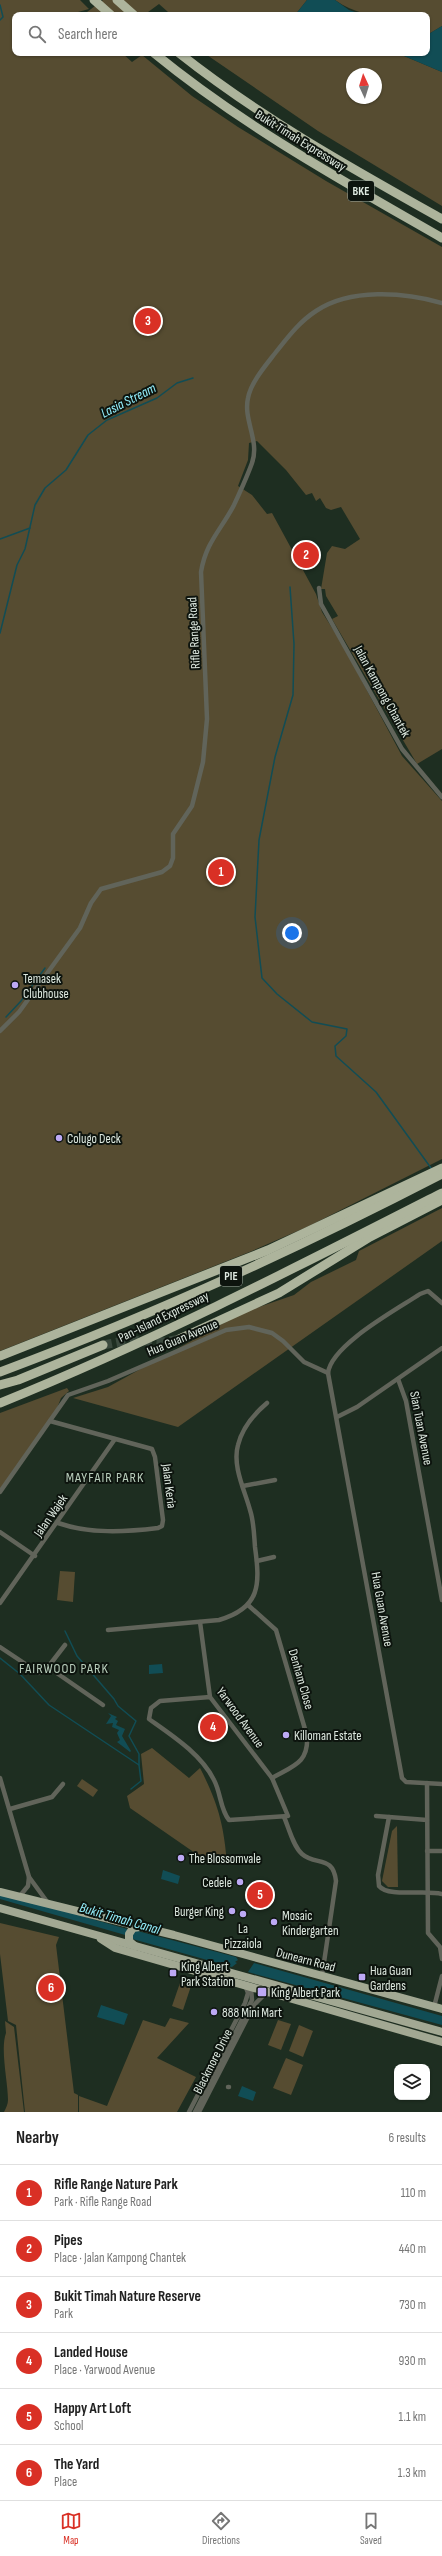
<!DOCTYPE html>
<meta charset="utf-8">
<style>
:root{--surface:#fff;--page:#f6f6f6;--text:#222;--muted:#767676;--line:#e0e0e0;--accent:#d93025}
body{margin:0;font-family:"Sofia Sans Condensed",sans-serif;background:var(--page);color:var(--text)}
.controls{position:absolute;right:12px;bottom:12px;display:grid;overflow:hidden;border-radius:8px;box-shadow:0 1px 3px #0004}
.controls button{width:36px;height:36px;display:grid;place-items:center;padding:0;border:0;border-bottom:1px solid var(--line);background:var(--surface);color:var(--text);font:20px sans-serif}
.compass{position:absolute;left:346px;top:68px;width:36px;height:36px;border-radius:50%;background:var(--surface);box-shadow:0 1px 3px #0004;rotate:356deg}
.you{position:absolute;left:292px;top:933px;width:14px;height:14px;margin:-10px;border:3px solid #fff;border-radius:50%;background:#1a73e8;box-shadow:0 0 0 6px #1a73e833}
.badge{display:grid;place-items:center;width:26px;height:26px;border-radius:50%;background:var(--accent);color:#fff;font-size:13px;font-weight:700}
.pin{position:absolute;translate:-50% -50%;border:2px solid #fff;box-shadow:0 1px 4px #0006}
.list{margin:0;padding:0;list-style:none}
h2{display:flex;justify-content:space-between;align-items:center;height:52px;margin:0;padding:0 16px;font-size:17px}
h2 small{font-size:13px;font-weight:400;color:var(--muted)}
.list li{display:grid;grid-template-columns:26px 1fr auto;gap:12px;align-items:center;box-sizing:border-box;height:56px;padding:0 16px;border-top:1px solid var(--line)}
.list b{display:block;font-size:15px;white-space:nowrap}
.list p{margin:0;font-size:13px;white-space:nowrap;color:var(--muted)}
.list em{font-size:13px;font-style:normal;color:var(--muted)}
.icon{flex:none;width:22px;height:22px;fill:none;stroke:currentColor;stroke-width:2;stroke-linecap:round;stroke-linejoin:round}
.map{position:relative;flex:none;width:442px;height:2112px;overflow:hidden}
.search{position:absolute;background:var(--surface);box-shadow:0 1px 3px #0004;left:12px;right:12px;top:12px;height:44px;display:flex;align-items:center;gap:10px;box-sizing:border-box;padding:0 14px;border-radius:8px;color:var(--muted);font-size:15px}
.sheet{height:388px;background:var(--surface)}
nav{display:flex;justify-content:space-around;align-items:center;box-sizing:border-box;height:56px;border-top:1px solid var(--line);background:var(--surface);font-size:11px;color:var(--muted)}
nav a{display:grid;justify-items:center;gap:2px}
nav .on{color:var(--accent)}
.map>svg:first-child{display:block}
.green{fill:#564c31;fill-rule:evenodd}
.water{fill:#114d55}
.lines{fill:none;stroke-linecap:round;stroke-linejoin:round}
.stream{stroke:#114d55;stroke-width:1.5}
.canal{stroke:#114d55;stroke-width:6}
.motorway-tunnel{stroke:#3b4a3e;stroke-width:9;stroke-dasharray:9 4.5;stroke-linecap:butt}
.minor{stroke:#61645a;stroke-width:4.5}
.trunk{stroke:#a2a893;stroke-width:8}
.motorway{stroke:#adb49c;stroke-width:9}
.poi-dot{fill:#bda9f5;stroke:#0d140e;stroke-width:1.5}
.labels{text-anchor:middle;stroke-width:4;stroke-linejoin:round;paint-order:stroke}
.shield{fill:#0d140e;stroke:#9fa9a1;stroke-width:1}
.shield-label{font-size:12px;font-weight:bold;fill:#dee9e0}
.street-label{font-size:13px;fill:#dee9e0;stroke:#0d140e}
.poi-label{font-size:13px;fill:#dee9e0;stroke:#0d140e;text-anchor:start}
.water-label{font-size:14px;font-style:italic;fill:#95f1fe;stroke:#0d140e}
.neighbourhood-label{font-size:14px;letter-spacing:1px;fill:#b9cebc;stroke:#0d140e}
</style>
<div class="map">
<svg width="442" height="2112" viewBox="0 0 442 2112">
<rect width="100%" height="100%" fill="#1e2e21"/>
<g class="green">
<path d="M0,0H80L89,9L78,12L80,15H15V53H122L132,62L142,55L192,96L238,127L326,181L442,247V749L417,764L332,619L338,616L326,596L325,589H321L327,553L332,546L345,549L360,539L341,507L331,510L326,508L320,498L316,501L312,493L306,495L286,470L257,441L249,443L248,460L238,486L252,495L267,514L272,513L316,594L322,612L341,642L402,756L442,801V1159L309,1226L252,1251L0,1351Z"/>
<path d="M103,0H307L295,15H166L168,12L159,4L144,15H83Z"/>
<path d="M335,0H442V26L427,35V15C393,15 364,21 335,0Z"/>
<path d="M204,53H397L442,72V206L318,131ZM352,74H376V98H352Z"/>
<path d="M442,1208V1241L178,1427L73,1398L108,1387L242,1313L294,1295L311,1282L356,1260L359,1251Z"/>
<path d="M67,1388L69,1391L61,1398L53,1418L0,1492V1413Z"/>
<path d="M60,1571L75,1572L73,1602L57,1600Z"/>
<path d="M152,1748L189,1778L200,1768C218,1803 224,1825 227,1864L208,1862L130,1808L127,1796L144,1784L141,1754Z"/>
<path d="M82,1779L98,1790L93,1797L77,1786Z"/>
<path d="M397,1826L398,1887H388L382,1881L392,1831Z"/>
<path d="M0,1923L59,1937L56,1945L74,2093L78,2095V2112H25L16,2025L8,2021L0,1954Z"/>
<path d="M180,1983L191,1986L183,2010L172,2006Z"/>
<path d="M170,2018L189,2023L157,2058L196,2077L177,2112H79V2096L107,2106L143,2020L165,2027Z"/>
<path d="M278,2020L291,2024L281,2050L268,2045Z"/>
<path d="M5,2021L14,2027L24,2112H4C6,2108 8,2104 8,2100C8,2082 0,2049 6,2033Z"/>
<path d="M299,2025L313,2031L303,2057L289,2051Z"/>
<path d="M286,2058L303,2065L291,2095L273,2088Z"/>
</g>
<g class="water">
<path d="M307,0H335L349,10L364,15H295Z"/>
<path d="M442,26V72L397,53H427V35Z"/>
<path d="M162,1664L163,1673L149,1674V1665Z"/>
<path d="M108,1713L117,1717L115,1719L118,1721L116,1725L125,1729L122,1736L131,1751L130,1752L117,1742L120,1740L117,1733L119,1730L112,1727L113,1723L106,1724L111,1716Z"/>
<path d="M163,1870L180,1876L178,1884L161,1879Z"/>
<path d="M130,1929L236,1957L238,1960L235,1962L237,1963L232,1967L129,1938Z"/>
<path d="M254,1963L442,2016V2025L248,1972Z"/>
<path d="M101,2005L128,2014L124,2025L97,2017Z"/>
<path d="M242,2086L256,2092L253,2101L238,2096Z"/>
</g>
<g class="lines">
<g class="stream">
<path d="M0,5L3,17L0,20"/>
<path d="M0,539L30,528"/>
<path d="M290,587L294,644L293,695L275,757L259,840L255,917L262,978L277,994L312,1022L347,1029L346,1036L335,1046L336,1056L376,1092L431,1168"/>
<path d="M0,633L17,565L25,549L35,505L45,488L66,470L88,435L107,420L157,398L177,383L193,378"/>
<path d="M6,1017L21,1001L45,968"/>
<path d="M65,1631L77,1656L114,1699L118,1706L136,1721L129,1736L139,1754V1765"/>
<path d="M0,1658L20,1674L49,1705L139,1765L141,1781L131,1789"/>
</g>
<path class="canal" d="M0,1896L133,1934"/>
<path class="motorway-tunnel" d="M103,1345L130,1340L165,1342L179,1339"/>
<g class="minor">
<path d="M319,588L321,604L402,749L442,797"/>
<path d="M0,1031L19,1012L80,928L91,903L101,889L162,872L170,866L173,858V834L192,806L203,762L207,719L201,572C206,542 221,530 234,505C240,492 247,477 252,463C260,441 243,420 248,398C251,382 266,365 276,352C288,337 299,322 316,311C350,288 404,292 442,303"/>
<path d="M442,1303L428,1291L420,1294C396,1310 331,1345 328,1373L402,1778L406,1782L442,1784"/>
<path d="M398,1379L406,1401L442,1600"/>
<path d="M337,1417L357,1407L442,1348"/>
<path d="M50,1421L152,1449L155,1457L163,1520L162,1526L158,1528C125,1532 90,1534 58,1523"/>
<path d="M243,1486L275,1480"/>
<path d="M0,1492L68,1395L108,1381L226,1330L249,1327L272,1333L283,1341L304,1362L328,1373"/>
<path d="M0,1532L35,1556"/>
<path d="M257,1561L274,1557"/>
<path d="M0,1603L115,1439"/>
<path d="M248,1605L276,1630L307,1736C309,1763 293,1766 272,1778"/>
<path d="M200,1622L210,1697L272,1778L288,1816L229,1820C220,1809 221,1793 214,1780C201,1754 173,1736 149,1719L151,1708L160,1701L210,1697"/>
<path d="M108,1630L219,1620C261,1608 260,1584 255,1547C254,1535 254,1522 250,1510C245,1491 232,1466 238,1445C242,1429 254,1414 267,1403"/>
<path d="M0,1647L39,1673L48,1667L65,1645"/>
<path d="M48,1667L103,1705"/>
<path d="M0,1778L29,1877L48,1903"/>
<path d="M427,1783L428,1933L440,1947L442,1959"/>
<path d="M10,1809L52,1797L63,1784"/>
<path d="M376,1816L427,1820"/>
<path d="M284,1817C289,1828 293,1846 302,1854C316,1866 333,1855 336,1881L322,1976"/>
<path d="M389,1817L378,1875L379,1886C389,1898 425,1889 442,1894"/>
<path d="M427,1851H442"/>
<path d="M19,1897L28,1886L29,1877"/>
<path d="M434,2007L442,1976"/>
<path d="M228,2087H229"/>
<path d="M189,2112L245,2003L248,1993L245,1985"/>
<path d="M195,2112L252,2000L251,1988"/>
<path d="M199,2112L254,2005L264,1995L270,1994"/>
</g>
<g class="trunk">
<path d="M0,1892L174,1935L442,2009"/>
<path d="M0,1908L442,2032"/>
<path d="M101,1939L115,1948L442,2042"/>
<path d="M135,1946L129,1941V1934L133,1928L140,1927"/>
</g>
<g class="motorway">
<path d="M94,0L111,15"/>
<path d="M117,0L134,15"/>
<path d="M154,53C243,126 343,181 442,238"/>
<path d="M179,53C261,118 351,168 442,219"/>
<path d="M179,1339L279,1293L370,1237L442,1200"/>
<path d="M0,1356L268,1250L442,1168"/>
<path d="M0,1372C151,1316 299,1248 442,1174"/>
<path d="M0,1385L18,1380L103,1345"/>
<path d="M0,1403C151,1342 297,1267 442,1193"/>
</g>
</g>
<g class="poi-dot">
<circle cx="15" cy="985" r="4"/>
<circle cx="59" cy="1138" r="4"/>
<circle cx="286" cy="1735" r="4"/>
<circle cx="181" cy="1858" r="4"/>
<circle cx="240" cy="1882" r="4"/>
<circle cx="232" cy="1911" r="4"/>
<circle cx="243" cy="1914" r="4"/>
<circle cx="274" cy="1922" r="4"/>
<rect x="169" y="1969" width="8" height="8" rx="2"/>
<rect x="358" y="1973" width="8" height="8" rx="2"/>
<rect x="257" y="1987" width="10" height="10" rx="2"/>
<circle cx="214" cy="2012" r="4"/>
</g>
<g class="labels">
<g class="shield">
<rect x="348" y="181" width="26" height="20" rx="3"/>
<rect x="220" y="1266" width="22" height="20" rx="3"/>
</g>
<g class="shield-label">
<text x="361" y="195">BKE</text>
<text x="231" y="1280">PIE</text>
</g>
<g class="street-label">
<text transform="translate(301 140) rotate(32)" y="5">Bukit Timah Expressway</text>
<text transform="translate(193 633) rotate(-93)" y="5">Rifle Range Road</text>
<text transform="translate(383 691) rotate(61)" y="5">Jalan Kampong Chantek</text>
<text transform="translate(163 1316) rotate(-26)" y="5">Pan-Island Expressway</text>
<text transform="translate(182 1337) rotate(-23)" y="5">Hua Guan Avenue</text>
<text transform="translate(422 1428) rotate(79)" y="5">Sian Tuan Avenue</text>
<text transform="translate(170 1486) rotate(83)" y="5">Jalan Keria</text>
<text transform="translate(50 1515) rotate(-55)" y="5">Jalan Wajek</text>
<text transform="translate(383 1609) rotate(80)" y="5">Hua Guan Avenue</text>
<text transform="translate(302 1679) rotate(74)" y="5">Denham Close</text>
<text transform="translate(241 1717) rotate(54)" y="5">Yarwood Avenue</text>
<text transform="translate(306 1959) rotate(15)" y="5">Dunearn Road</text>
<text transform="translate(212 2061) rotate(-63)" y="5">Blackmore Drive</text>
</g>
<g class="poi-label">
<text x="23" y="983">Temasek<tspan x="23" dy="15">Clubhouse</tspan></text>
<text x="67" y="1143">Colugo Deck</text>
<text x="294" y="1740">Killoman Estate</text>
<text x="189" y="1863">The Blossomvale</text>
<text x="232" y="1887" text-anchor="end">Cedele</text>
<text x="224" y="1916" text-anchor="end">Burger King</text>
<text x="282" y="1920">Mosaic<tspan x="282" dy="15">Kindergarten</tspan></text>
<text x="243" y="1933" text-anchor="middle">La<tspan x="243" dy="15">Pizzaiola</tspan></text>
<text x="181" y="1971">King Albert<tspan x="181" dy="15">Park Station</tspan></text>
<text x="370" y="1975">Hua Guan<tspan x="370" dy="15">Gardens</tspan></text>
<text x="271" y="1997">King Albert Park</text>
<text x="222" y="2017">888 Mini Mart</text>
</g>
<g class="water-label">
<text transform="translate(128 400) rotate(-27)" y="5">Lasia Stream</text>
<text transform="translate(120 1918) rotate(16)" y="5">Bukit Timah Canal</text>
</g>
<g class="neighbourhood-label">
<text x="105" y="1482">MAYFAIR PARK</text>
<text x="64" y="1673">FAIRWOOD PARK</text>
</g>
</g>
</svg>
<div class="controls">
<button><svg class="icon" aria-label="layers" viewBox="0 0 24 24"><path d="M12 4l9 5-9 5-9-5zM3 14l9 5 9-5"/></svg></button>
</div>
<svg class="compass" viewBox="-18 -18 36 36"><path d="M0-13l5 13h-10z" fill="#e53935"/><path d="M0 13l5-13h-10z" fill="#767676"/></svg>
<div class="you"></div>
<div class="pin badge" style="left:221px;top:872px">1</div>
<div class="pin badge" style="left:306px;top:555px">2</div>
<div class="pin badge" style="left:148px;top:321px">3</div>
<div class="pin badge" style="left:213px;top:1727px">4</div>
<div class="pin badge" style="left:260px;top:1895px">5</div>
<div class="pin badge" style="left:51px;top:1988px">6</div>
<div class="search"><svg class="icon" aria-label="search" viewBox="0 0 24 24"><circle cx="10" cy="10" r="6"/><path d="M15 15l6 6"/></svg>Search here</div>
</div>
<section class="sheet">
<h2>Nearby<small>6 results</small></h2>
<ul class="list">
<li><span class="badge">1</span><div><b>Rifle Range Nature Park</b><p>Park · Rifle Range Road</p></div><em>110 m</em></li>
<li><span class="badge">2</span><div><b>Pipes</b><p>Place · Jalan Kampong Chantek</p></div><em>440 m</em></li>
<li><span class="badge">3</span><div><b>Bukit Timah Nature Reserve</b><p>Park</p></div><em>730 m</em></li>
<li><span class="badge">4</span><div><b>Landed House</b><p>Place · Yarwood Avenue</p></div><em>930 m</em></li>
<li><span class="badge">5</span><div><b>Happy Art Loft</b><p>School</p></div><em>1.1 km</em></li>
<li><span class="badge">6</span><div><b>The Yard</b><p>Place</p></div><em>1.3 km</em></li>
</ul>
</section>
<nav>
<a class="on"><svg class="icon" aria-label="map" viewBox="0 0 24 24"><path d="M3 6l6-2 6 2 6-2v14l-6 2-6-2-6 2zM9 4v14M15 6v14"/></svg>Map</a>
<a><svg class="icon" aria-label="directions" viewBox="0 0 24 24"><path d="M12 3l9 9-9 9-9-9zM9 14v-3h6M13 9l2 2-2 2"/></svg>Directions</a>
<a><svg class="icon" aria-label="saved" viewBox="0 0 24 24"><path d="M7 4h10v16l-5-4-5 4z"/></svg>Saved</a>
</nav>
